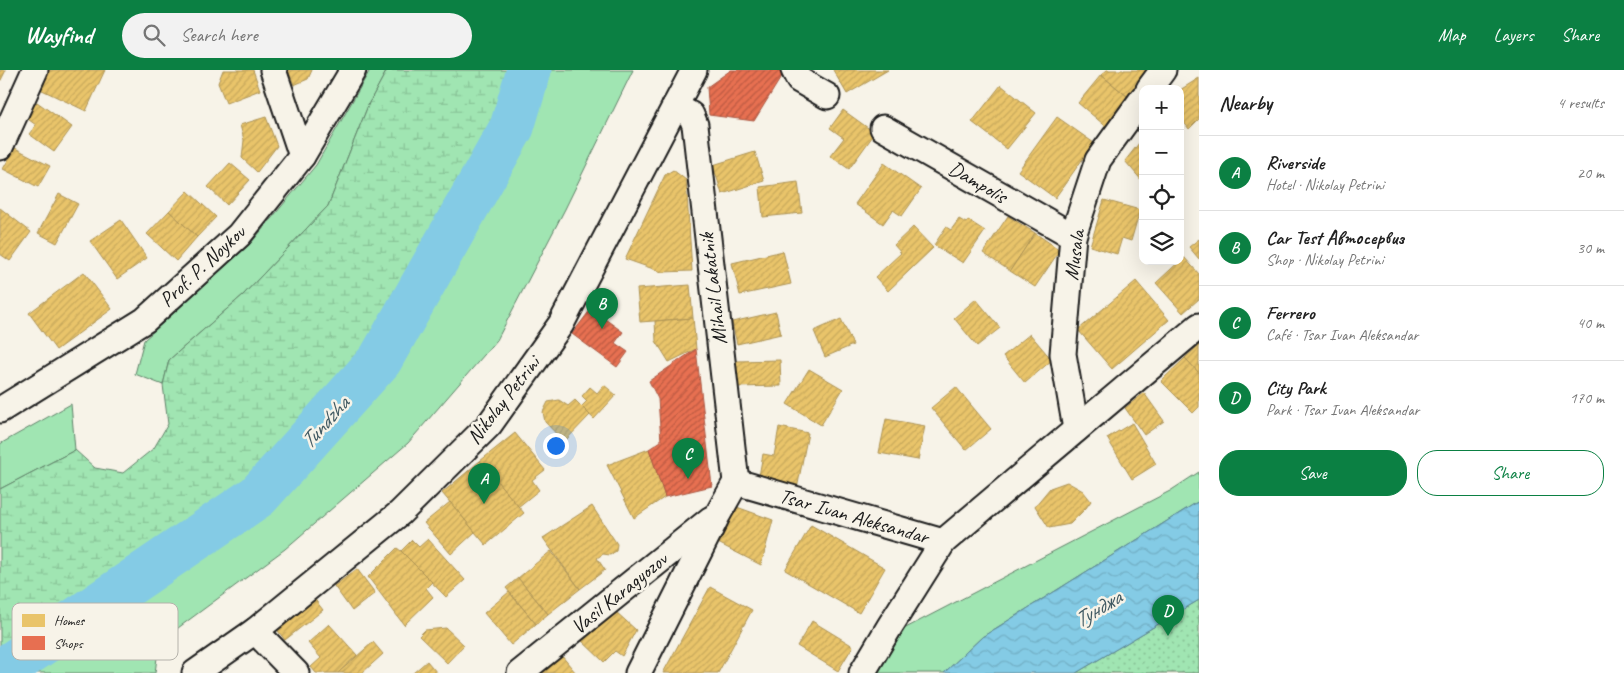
<!DOCTYPE html>
<meta charset="utf-8">
<style>
:root{--surface:#fff;--page:#f2f2f2;--text:#222;--muted:#767676;--line:#e0e0e0;--accent:#0b8043}
body{margin:0;font-family:Caveat,sans-serif;background:var(--page);color:var(--text)}
.controls{position:absolute;right:15px;top:15px;display:grid;overflow:hidden;border-radius:10px;box-shadow:0 5px 20px #0002}
.controls button{width:45px;height:45px;display:grid;place-items:center;padding:0;border:0;border-bottom:1px solid var(--line);background:var(--surface);color:var(--text);font:25px sans-serif}
.you{position:absolute;left:555px;top:375px;width:18px;height:18px;margin:-12px;border:4px solid #fff;border-radius:50%;background:#1a73e8;box-shadow:0 0 0 8px #1a73e833}
.badge{display:grid;place-items:center;width:32px;height:32px;border-radius:50%;background:var(--accent);color:#fff;font-size:16px;font-weight:700}
.pin{position:absolute;translate:-50% -41px;filter:drop-shadow(0 1px 2px #0008)}
.pin::after{content:'';position:absolute;top:26px;width:18px;height:15px;background:inherit;clip-path:polygon(0 0,100% 0,50% 100%)}
.list{margin:0;padding:0;list-style:none}
h2{display:flex;justify-content:space-between;align-items:center;height:65px;margin:0;padding:0 20px;font-size:21px}
h2 small{font-size:16px;font-weight:400;color:var(--muted)}
.list li{display:grid;grid-template-columns:32px 1fr auto;gap:15px;align-items:center;box-sizing:border-box;height:75px;padding:0 20px;border-top:1px solid var(--line)}
.list b{display:block;font-size:19px;white-space:nowrap}
.list p{margin:0;font-size:16px;white-space:nowrap;color:var(--muted)}
.list em{font-size:16px;font-style:normal;color:var(--muted)}
.actions{display:flex;gap:10px;padding:15px 20px}
.actions a{flex:1;padding:11px 0;border:1px solid var(--accent);border-radius:20px;text-align:center;font-size:18px;color:var(--accent)}
.actions .main{background:var(--accent);color:#fff}
.icon{flex:none;width:28px;height:28px;fill:none;stroke:currentColor;stroke-width:2;stroke-linecap:round;stroke-linejoin:round}
.map{position:relative;flex:none;width:1199px;height:603px;overflow:hidden}
header{display:flex;align-items:center;gap:30px;box-sizing:border-box;height:70px;padding:0 25px;background:var(--accent);color:#fff}
header strong{font-size:24px}
nav{display:flex;gap:28px;margin-inline-start:auto;font-size:18px}
.search{width:350px;height:45px;background:var(--page);display:flex;align-items:center;gap:12px;box-sizing:border-box;padding:0 18px;border-radius:28px;color:var(--muted);font-size:19px}
main{display:flex}
aside{flex:1;background:var(--surface)}
.map>svg:first-child{display:block}
.grass{fill:#a0e5b2;stroke:#5e8067}
.wetland{fill:url(#wetland-marsh);stroke:#5e8067}
.park{fill:url(#park-dots);stroke:#5e8067}
.water{fill:url(#water-waves);stroke:#5a8595}
.homes{fill:url(#homes-hatch);stroke:#ac9253}
.shops{fill:url(#shops-hatch);stroke:#aa5641}
.lines{fill:none;stroke-linecap:round;stroke-linejoin:round}
.river{stroke:#84cbe5;stroke-width:45}
.minor-casing{stroke:#1c1c1c;stroke-width:29}
.minor{stroke:#f7f3e8;stroke-width:25}
.labels{text-anchor:middle;stroke-width:5;stroke-linejoin:round;paint-order:stroke}
.street-label{font-size:21px;fill:#1c1c1c;stroke:#f7f3e8}
.water-label{font-size:22px;font-style:italic;fill:#405962;stroke:#f7f3e8}
.key{fill:#f7f3e8;stroke:#b5b2ab;stroke-width:1}
.key-label{font-size:14px;fill:#1c1c1c}
</style>
<header>
<strong>Wayfind</strong>
<div class="search"><svg class="icon" aria-label="search" viewBox="0 0 24 24"><circle cx="10" cy="10" r="6"/><path d="M15 15l6 6"/></svg>Search here</div>
<nav><a>Map</a><a>Layers</a><a>Share</a></nav>
</header>
<main>
<div class="map">
<svg width="1199" height="603" viewBox="0 0 1199 603">
<defs>
<pattern id="wetland-marsh" width="20" height="14" patternUnits="userSpaceOnUse" patternTransform="scale(1.25)"><rect width="20" height="14" fill="#a0e5b2"/><path d="M1 5h8M5 5V1M11 12h8M15 12V8" fill="none" stroke="#89c498"/></pattern>
<pattern id="park-dots" width="8" height="8" patternUnits="userSpaceOnUse" patternTransform="scale(1.25)"><rect width="8" height="8" fill="#a0e5b2"/><path d="M2 2h.1M6 6h.1" fill="none" stroke="#89c498" stroke-width="1.8" stroke-linecap="round"/></pattern>
<pattern id="water-waves" width="16" height="10" patternUnits="userSpaceOnUse" patternTransform="scale(1.25)"><rect width="16" height="10" fill="#84cbe5"/><path d="M0 5q4-4 8 0t8 0" fill="none" stroke="#71aec4"/></pattern>
<pattern id="homes-hatch" width="6" height="6" patternUnits="userSpaceOnUse" patternTransform="scale(1.25)"><rect width="6" height="6" fill="#e9c46a"/><path d="M-1 1l2-2M0 6l6-6M5 7l2-2" fill="none" stroke="#c7a85b"/></pattern>
<pattern id="shops-hatch" width="6" height="6" patternUnits="userSpaceOnUse" patternTransform="scale(1.25)"><rect width="6" height="6" fill="#e76f51"/><path d="M-1 1l2-2M0 6l6-6M5 7l2-2" fill="none" stroke="#ba5a42"/></pattern>
</defs>
<rect width="100%" height="100%" fill="#f7f3e8"/>
<filter id="ink" filterUnits="userSpaceOnUse"><feTurbulence type="fractalNoise" baseFrequency=".02" numOctaves="2"/><feDisplacementMap in="SourceGraphic" scale="10" xChannelSelector="R" yChannelSelector="G"/><feConvolveMatrix kernelMatrix="1 2 1 2 8 2 1 2 1" color-interpolation-filters="sRGB"/></filter>
<g filter="url(#ink)">
<g class="grass">
<path d="M370,0H387L369,33L328,136L243,225L169,290L163,315L135,304L144,270L251,173L316,95Z"/>
<path d="M543,0H633L565,139L497,270L408,373L285,479L159,572L155,603H20L270,432L395,292L523,68Z"/>
<path d="M71,334L75,380L0,419V374Z"/>
<path d="M1199,402V431L982,567L944,603H874L896,563L1170,421Z"/>
</g>
<path class="wetland" d="M387,0H543L523,68L395,292L270,432L20,603H0V419L75,380L95,398L123,403L154,378L168,354L163,315L169,290L243,225L328,136L369,33Z"/>
<path class="park" d="M1199,530V603H1076Z"/>
<path class="water" d="M1199,431V530L1076,603H944L982,567Z"/>
<g class="homes">
<path d="M0,0H6L0,12Z"/>
<path d="M46,0H105L86,41L38,18Z"/>
<path d="M223,0H253L260,20L226,33L218,13Z"/>
<path d="M288,0H312L308,9L294,15Z"/>
<path d="M833,0H888L847,24Z"/>
<path d="M1107,0H1152L1133,31L1101,5Z"/>
<path d="M1101,5L1133,31L1109,59L1078,33Z"/>
<path d="M1199,8V49L1189,59L1180,47V20Z"/>
<path d="M1001,15L1036,43L1007,79L972,52Z"/>
<path d="M37,32L72,57L54,82L29,64L36,55L25,47Z"/>
<path d="M843,40L875,63L849,99L830,86L844,68L830,58Z"/>
<path d="M266,47L277,76L257,102L242,88L244,70L240,55Z"/>
<path d="M1057,47L1094,73L1055,128L1018,101Z"/>
<path d="M1143,68V112L1125,91Z"/>
<path d="M15,78L50,96L38,117L3,99Z"/>
<path d="M755,82L764,111L722,124L713,95Z"/>
<path d="M230,93L250,110L227,135L208,117Z"/>
<path d="M884,93L921,119L902,146L893,140L883,154L855,134Z"/>
<path d="M673,100L686,110L692,201L662,202L625,189L665,105Z"/>
<path d="M798,112L802,143L763,147L760,117Z"/>
<path d="M188,121L216,147L197,167L169,141Z"/>
<path d="M59,124L78,134L57,173L38,163Z"/>
<path d="M1104,130L1140,140L1131,171L1122,168L1117,184L1090,176Z"/>
<path d="M0,138L31,162L10,191L0,184Z"/>
<path d="M169,141L197,167L176,191L147,164Z"/>
<path d="M1008,146L1035,163L1010,201L983,183Z"/>
<path d="M959,149L966,153L968,150L985,161L963,193L934,175L946,157L951,160Z"/>
<path d="M121,150L147,188L117,209L90,171Z"/>
<path d="M913,157L933,178L888,221L875,207L901,183L894,175Z"/>
<path d="M1035,163L1060,180L1035,217L1010,201Z"/>
<path d="M1199,169V189L1189,177Z"/>
<path d="M783,181L791,214L740,225L732,193Z"/>
<path d="M1184,187L1199,204V229L1183,243L1156,213Z"/>
<path d="M84,202L112,239L56,280L29,243Z"/>
<path d="M1136,211L1169,250L1112,299L1078,260Z"/>
<path d="M690,215L693,248L640,252L637,219Z"/>
<path d="M976,229L1000,258L977,276L954,248Z"/>
<path d="M776,242L781,264L737,274L732,252Z"/>
<path d="M693,248L696,279L669,292L656,271L655,251Z"/>
<path d="M841,249L853,275L825,287L814,261Z"/>
<path d="M1030,264L1052,290L1025,313L1003,286Z"/>
<path d="M1199,275V303L1185,288Z"/>
<path d="M1185,288L1199,303V337L1193,343L1161,311Z"/>
<path d="M780,290L781,316L736,317V291Z"/>
<path d="M809,299L843,319L821,355L787,334Z"/>
<path d="M604,315L616,325L594,349L581,337L587,331L582,326L590,317L597,323Z"/>
<path d="M956,317L991,359L966,380L931,338Z"/>
<path d="M1144,323L1164,351L1144,365L1125,338Z"/>
<path d="M559,330L568,336L575,330L590,345L564,372L545,352L543,342L548,332Z"/>
<path d="M886,349L925,356L918,390L879,383Z"/>
<path d="M1132,353L1156,394L1132,409L1107,368Z"/>
<path d="M779,357L808,363L797,419L758,412L763,384L774,386Z"/>
<path d="M515,363L545,400L532,410L539,420L518,437L480,391Z"/>
<path d="M649,379L665,427L634,448L607,395Z"/>
<path d="M480,391L524,443L486,475L442,423Z"/>
<path d="M1067,412L1083,421L1091,431L1086,438L1070,454L1049,458L1035,436L1050,418Z"/>
<path d="M450,432L475,462L451,484L424,453Z"/>
<path d="M592,436L617,474L616,481L610,485L603,484L597,488L605,500L580,519L543,468Z"/>
<path d="M734,436L773,450L761,495L718,473Z"/>
<path d="M811,455L885,498L859,543L785,500Z"/>
<path d="M428,469L465,510L446,527L401,481L412,470L419,477Z"/>
<path d="M397,478L401,481L432,512L426,518L433,527L404,555L368,507Z"/>
<path d="M551,481L580,519L548,544L518,508Z"/>
<path d="M357,499L375,523L352,541L334,516Z"/>
<path d="M518,508L548,544L536,554L506,518Z"/>
<path d="M710,517L752,540L718,603H663Z"/>
<path d="M509,522L536,554L511,575L484,543Z"/>
<path d="M313,527L323,540L285,570L275,557Z"/>
<path d="M615,541L636,560L622,586L615,581L604,592L580,569Z"/>
<path d="M812,551L853,576L838,601L797,576Z"/>
<path d="M329,554L357,585L338,603H316L311,597L321,588L308,573Z"/>
<path d="M446,558L464,575L447,593L419,566L425,560Z"/>
<path d="M373,572L383,584L362,603H338Z"/>
<path d="M561,585L576,603H540Z"/>
<path d="M427,591L437,603H413Z"/>
</g>
<g class="shops">
<path d="M731,0H783L785,1L754,51L709,45L707,17Z"/>
<path d="M591,239L623,262L615,273L628,282L617,297L572,264Z"/>
<path d="M696,279L712,416L665,427L649,379L661,371L658,329L649,311Z"/>
</g>
<g class="lines">
<path class="river" d="M0,602L258,426L380,290L512,57L529,0"/>
<g class="minor-casing">
<g id="minor">
<path d="M273,0L302,86"/>
<path d="M794,0L799,10L827,26"/>
<path d="M1149,19L1163,0"/>
<path d="M675,36L691,45L695,55L736,412"/>
<path d="M883,58L1073,166"/>
<path d="M0,77L35,0"/>
<path d="M0,340L145,250L239,165L302,86L353,0"/>
<path d="M1076,359L1063,284L1073,166L1098,90L1143,28"/>
<path d="M255,561L296,603"/>
<path d="M195,603L255,561L400,443L489,355L561,254L694,0"/>
<path d="M520,603L711,449"/>
<path d="M638,603L718,444L736,412L943,472L1199,256"/>
<path d="M862,603L890,556L943,472"/>
</g>
</g>
<use href="#minor" class="minor"/>
</g>
</g>
<g class="labels">
<g class="street-label">
<text transform="translate(978 112) rotate(30)" y="7">Dampolis</text>
<text transform="translate(1074 185) rotate(-82)" y="7">Musala</text>
<text transform="translate(202 196) rotate(-43)" y="7">Prof. P. Noykov</text>
<text transform="translate(713 219) rotate(-97)" y="7">Mihail Lakatnik</text>
<text transform="translate(503 330) rotate(-52)" y="7">Nikolay Petrini</text>
<text transform="translate(854 446) rotate(16)" y="7">Tsar Ivan Aleksandar</text>
<text transform="translate(619 523) rotate(-39)" y="7">Vasil Karagyozov</text>
</g>
<g class="water-label">
<text transform="translate(324 352) rotate(-48)" y="8">Tundzha</text>
<text transform="translate(1097 538) rotate(-31)" y="8">Тунджа</text>
</g>
</g>
<rect x="12" y="533" width="166" height="57" rx="8" class="key"/>
<rect x="22" y="544" width="23" height="13" fill="#e9c46a"/>
<rect x="22" y="566" width="23" height="14" fill="#e76f51"/>
<g class="key-label">
<text x="54" y="555">Homes</text>
<text x="54" y="578">Shops</text>
</g>
</svg>
<div class="controls">
<button>+</button>
<button>−</button>
<button><svg class="icon" aria-label="locate" viewBox="0 0 24 24"><circle cx="12" cy="12" r="6"/><path d="M12 2v4M12 18v4M2 12h4M18 12h4"/></svg></button>
<button><svg class="icon" aria-label="layers" viewBox="0 0 24 24"><path d="M12 4l9 5-9 5-9-5zM3 14l9 5 9-5"/></svg></button>
</div>
<div class="you"></div>
<div class="pin badge" style="left:484px;top:434px">A</div>
<div class="pin badge" style="left:602px;top:259px">B</div>
<div class="pin badge" style="left:688px;top:409px">C</div>
<div class="pin badge" style="left:1168px;top:566px">D</div>
</div>
<aside>
<h2>Nearby<small>4 results</small></h2>
<ul class="list">
<li><span class="badge">A</span><div><b>Riverside</b><p>Hotel · Nikolay Petrini</p></div><em>20 m</em></li>
<li><span class="badge">B</span><div><b>Car Test Автосервиз</b><p>Shop · Nikolay Petrini</p></div><em>30 m</em></li>
<li><span class="badge">C</span><div><b>Ferrero</b><p>Café · Tsar Ivan Aleksandar</p></div><em>40 m</em></li>
<li><span class="badge">D</span><div><b>City Park</b><p>Park · Tsar Ivan Aleksandar</p></div><em>170 m</em></li>
</ul>
<div class="actions"><a class="main">Save</a><a>Share</a></div>
</aside>
</main>
